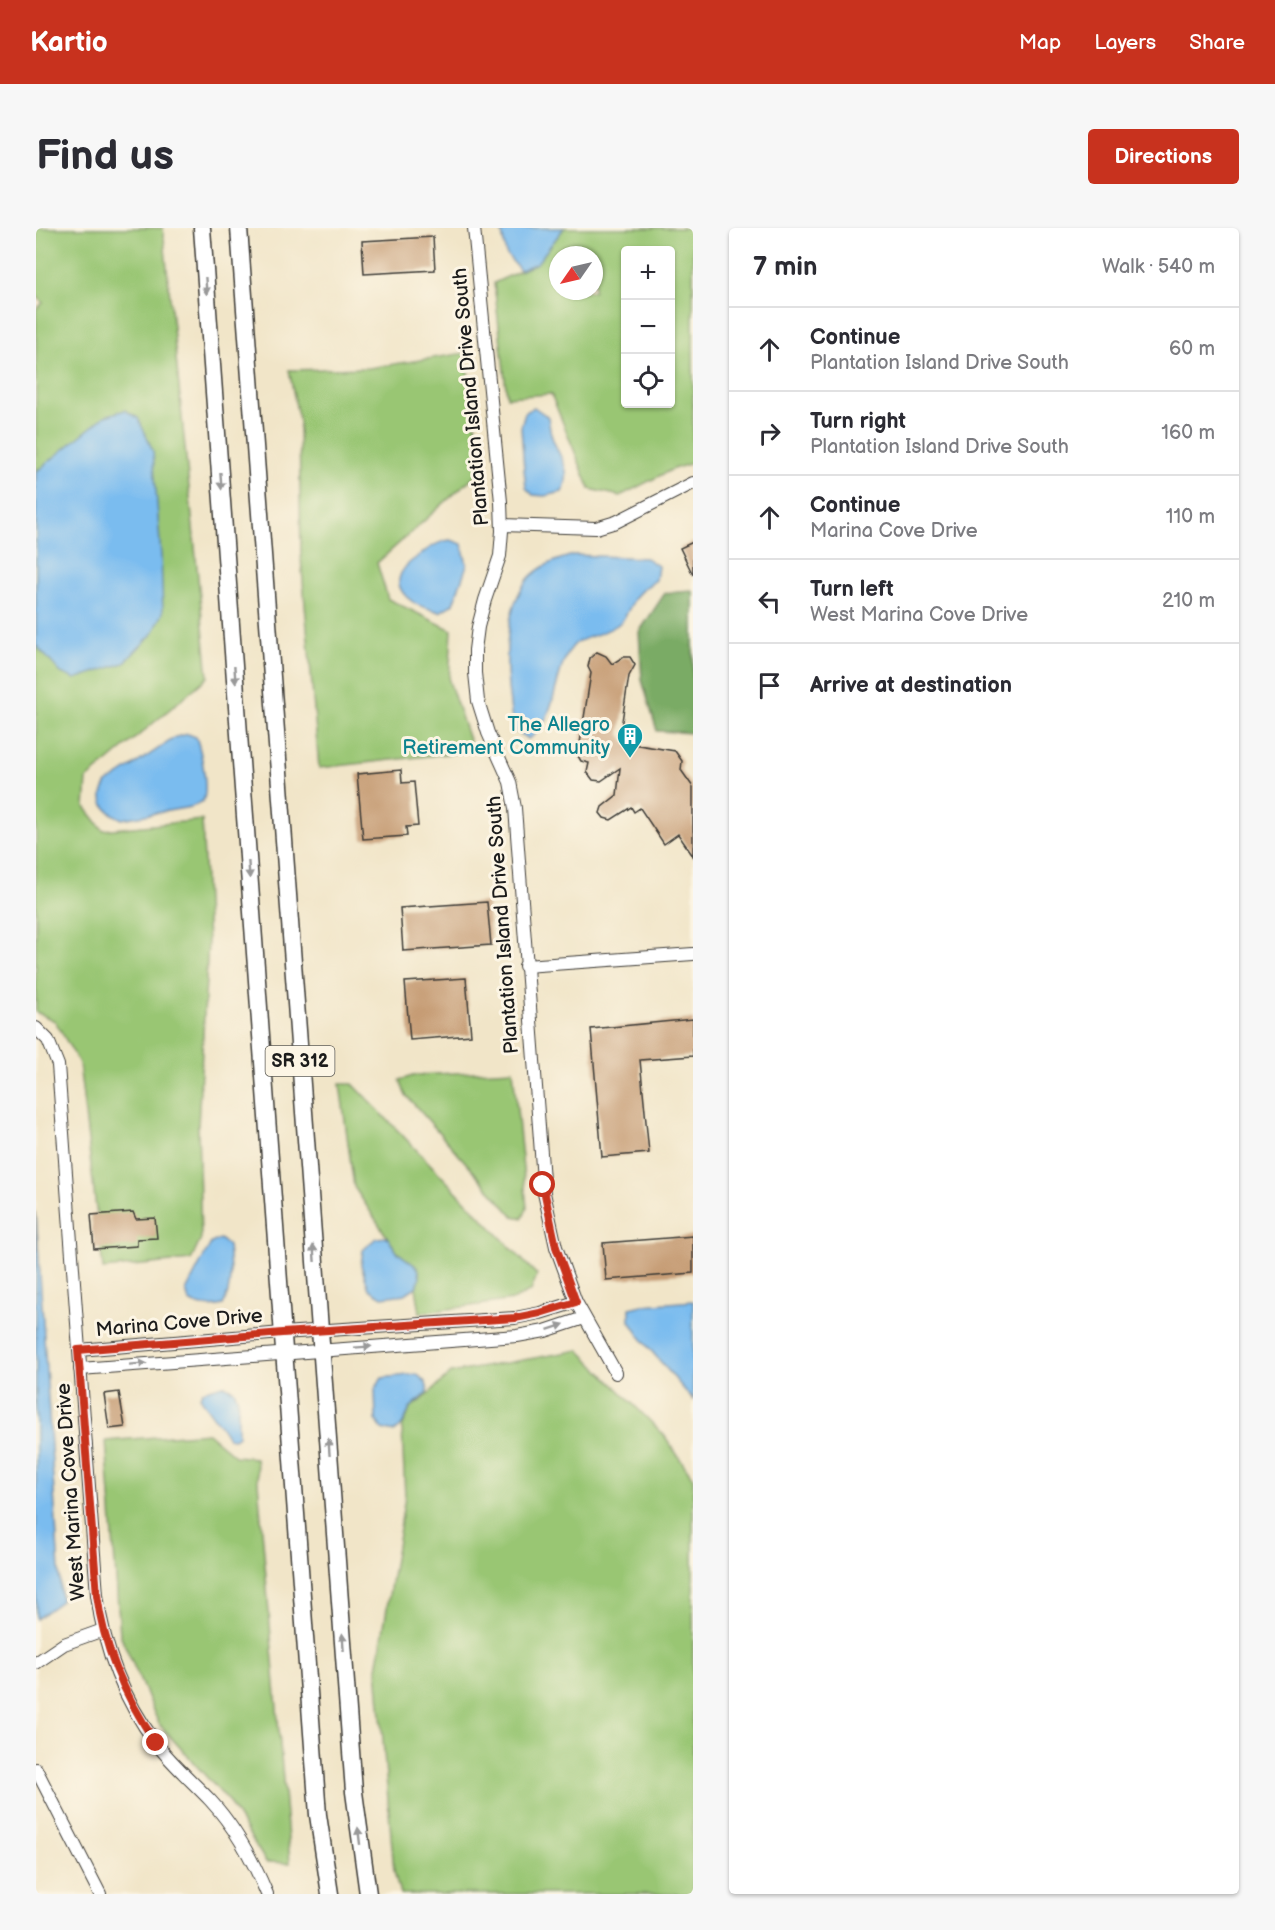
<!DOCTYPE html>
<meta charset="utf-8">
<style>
:root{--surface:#fff;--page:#f7f7f7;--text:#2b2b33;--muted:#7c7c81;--line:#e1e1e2;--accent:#c8321e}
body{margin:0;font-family:"Balsamiq Sans",sans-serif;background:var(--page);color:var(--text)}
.controls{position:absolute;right:18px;top:18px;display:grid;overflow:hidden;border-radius:6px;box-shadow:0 2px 4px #0004}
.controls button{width:54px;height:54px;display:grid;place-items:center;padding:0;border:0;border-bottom:2px solid var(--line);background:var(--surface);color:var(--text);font:30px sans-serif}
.compass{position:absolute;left:513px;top:18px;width:54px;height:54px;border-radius:50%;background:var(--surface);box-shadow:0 2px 4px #0004;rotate:236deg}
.stop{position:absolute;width:18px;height:18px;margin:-14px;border:4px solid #c8321e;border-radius:50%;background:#fff}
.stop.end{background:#c8321e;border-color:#fff;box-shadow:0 2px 6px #0008}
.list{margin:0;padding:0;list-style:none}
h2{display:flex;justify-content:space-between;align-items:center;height:78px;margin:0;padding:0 24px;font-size:26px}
h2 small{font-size:20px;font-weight:400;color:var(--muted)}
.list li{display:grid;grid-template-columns:39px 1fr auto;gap:18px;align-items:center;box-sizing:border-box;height:84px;padding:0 24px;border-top:2px solid var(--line)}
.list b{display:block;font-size:22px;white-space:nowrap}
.list p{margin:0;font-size:20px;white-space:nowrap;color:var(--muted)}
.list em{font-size:20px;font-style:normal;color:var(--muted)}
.icon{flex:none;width:33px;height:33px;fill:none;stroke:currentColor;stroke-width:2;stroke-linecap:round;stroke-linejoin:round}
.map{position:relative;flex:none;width:657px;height:1666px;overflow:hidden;border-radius:6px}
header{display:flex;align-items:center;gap:36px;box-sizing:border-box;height:84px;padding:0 30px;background:var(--accent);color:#fff}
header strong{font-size:28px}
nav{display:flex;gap:33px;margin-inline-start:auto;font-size:21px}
.intro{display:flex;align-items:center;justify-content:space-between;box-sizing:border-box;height:144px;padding:0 36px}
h1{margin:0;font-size:42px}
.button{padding:15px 27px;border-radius:6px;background:var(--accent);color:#fff;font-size:21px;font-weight:700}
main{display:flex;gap:36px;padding:0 36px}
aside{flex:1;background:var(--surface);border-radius:6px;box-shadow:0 2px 4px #0004}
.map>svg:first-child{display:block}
.green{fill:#99c673;stroke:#5a7148;stroke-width:1.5;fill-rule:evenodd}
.forest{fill:#7aab65;stroke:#4b6440;stroke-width:1.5}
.water{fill:#7abcef;stroke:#4b6c86;stroke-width:1.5}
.building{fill:#c69c74}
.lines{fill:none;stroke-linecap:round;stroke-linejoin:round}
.minor-casing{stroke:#3c3a36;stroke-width:14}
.major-casing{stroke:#3c3a36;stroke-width:19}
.minor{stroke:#fff;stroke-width:12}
.major{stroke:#fff;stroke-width:16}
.oneway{fill:#999}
.route{stroke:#c8321e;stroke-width:8}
.labels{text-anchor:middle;stroke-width:6;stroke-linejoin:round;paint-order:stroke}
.shield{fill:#fcf5e5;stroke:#5f5d58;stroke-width:1.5}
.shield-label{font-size:18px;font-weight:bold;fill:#1c1c1c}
.street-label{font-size:20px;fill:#1c1c1c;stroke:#fcf5e5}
.culture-label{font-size:20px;fill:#0d838f;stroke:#fcf5e5;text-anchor:end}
</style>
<header>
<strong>Kartio</strong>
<nav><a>Map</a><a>Layers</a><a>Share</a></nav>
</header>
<div class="intro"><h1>Find us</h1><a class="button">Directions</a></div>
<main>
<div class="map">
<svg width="657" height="1666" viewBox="0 0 657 1666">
<rect width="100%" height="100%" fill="#fcf5e5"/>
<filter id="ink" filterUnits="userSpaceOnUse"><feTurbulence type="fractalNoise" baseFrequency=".0167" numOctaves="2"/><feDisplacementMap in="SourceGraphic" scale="12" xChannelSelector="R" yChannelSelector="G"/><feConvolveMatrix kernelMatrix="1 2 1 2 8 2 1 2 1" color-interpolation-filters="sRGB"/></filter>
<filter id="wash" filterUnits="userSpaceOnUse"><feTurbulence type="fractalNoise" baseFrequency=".008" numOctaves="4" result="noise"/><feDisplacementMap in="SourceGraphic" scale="24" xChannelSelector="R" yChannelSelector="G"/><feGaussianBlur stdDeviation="1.35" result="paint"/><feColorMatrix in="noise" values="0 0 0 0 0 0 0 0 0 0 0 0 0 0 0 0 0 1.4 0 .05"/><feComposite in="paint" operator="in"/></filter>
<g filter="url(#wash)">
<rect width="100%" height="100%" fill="#f1e5c8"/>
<g class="green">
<path d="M0,0H127L172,449L51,551L49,579L67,602L166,592L172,714L162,898L165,1011L155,1032L67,1041L43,835L19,793L0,784V81L7,75L0,67Z"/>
<path d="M528,0H657V235L637,241L584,268L554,261L515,166L471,169L458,55L501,35ZM590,22H634V176H590ZM522,27H558V63H522Z"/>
<path d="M429,125L446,241L341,335L352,371L416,402L413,453L437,523L283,540L265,330L263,194L253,142L333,140Z"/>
<path d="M477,842L491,980L487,990L477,988L369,866L364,852L380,847Z"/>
<path d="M304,856H317L501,1047L495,1063L477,1072L384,1085L380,1059L384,1049L382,1040L361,1024L318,959Z"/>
<path d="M543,1122L628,1207L657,1250V1666H364L358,1643L341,1441L369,1269L366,1200L375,1179L387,1171L415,1145Z"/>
<path d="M172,1205L199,1228L220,1230L254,1635L230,1634L192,1573L123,1496L84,1406L70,1213Z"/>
</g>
<path class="forest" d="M657,363V505L621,503L606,452L603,404L629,365Z"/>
<g class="water">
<path d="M465,0H528L501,35L484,42L470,26Z"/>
<path d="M498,179L512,189C513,196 514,203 516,209C523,230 538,242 526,264L509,268L497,267L490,260L488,241L485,199L489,185Z"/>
<path d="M89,182L102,190L117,223L125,328L127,385L117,405L88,435L39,451L25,445L0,417V244L69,188Z"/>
<path d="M415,312L426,316L431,337L417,376L404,384C395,381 384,379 377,374C354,358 362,342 381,329C392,321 402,313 415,312Z"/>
<path d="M538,327L610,330L622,338L620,352C615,356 607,360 602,366C595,374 592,386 585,394C572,406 549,408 539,416C516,438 524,490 493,511L478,502C470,459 462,386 493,350C504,338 522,331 538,327Z"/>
<path d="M152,506L160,509C165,522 173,561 167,573L155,579L86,591C68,583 60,572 71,555L140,509Z"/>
<path d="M0,984L25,1373L0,1391Z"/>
<path d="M351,1009L361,1024L382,1040L384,1049L380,1059L369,1066L346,1069L333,1061L325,1037L327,1022L340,1010Z"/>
<path d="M184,1011L192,1018C194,1036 197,1060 187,1077C176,1080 163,1079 153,1073L150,1063L175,1015Z"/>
<path d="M657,1073V1172L607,1113L594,1093V1080L607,1077Z"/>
<path d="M381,1146L390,1155L392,1164C387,1171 378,1174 374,1181C368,1191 369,1198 358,1204L346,1201L340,1192L339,1161L346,1150Z"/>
<path d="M187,1157L198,1162L202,1172V1208L198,1211L192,1210C184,1194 171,1183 164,1168L166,1163Z"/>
</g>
<g id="blocks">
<g class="building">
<path d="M397,9L399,42L328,46L326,13Z"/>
<path d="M657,314V347L644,320Z"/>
<path d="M561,424L570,428L576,436L587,429H594L599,437L593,448L584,506L590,515L639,523L646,533L645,542L657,559V628L642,606L628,616L604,580L598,584L595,579L575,592L568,590L564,585L566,579L581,567L584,540L565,553L557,552L551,544L553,535L545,533L542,528L555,445L552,439L554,430Z"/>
<path d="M365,542L366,555L378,554L382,598L370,599L371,608L327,611L321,546Z"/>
<path d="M451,674L455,717L367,723L364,680Z"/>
<path d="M430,750L435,807L374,812L369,754Z"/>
<path d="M657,791V828L604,832L613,925L566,929L555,801Z"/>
<path d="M97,984L100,991L119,990L121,1010L101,1011V1018L58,1021L55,987Z"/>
<path d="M657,1008V1045L570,1052L567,1015Z"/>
<path d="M83,1164L89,1199L73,1201L68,1166Z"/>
</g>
</g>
</g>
<g filter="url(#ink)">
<use href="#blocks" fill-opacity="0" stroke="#3c3a36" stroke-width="1.5"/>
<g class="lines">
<g class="minor-casing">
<g id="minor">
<path d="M438,0L465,274L466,303L464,328L449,372L442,399L439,422V445L442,473L452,505L474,554L479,580L508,965L520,1019L540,1074L580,1145"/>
<path d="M466,297L560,300L580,294L657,255"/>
<path d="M489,738L657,726"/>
<path d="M0,800L12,812L22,837L61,1367C68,1420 87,1471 120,1515C136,1536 156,1553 174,1572C199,1599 217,1632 231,1666"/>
<path d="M43,1122L246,1105L479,1090L504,1085L540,1074"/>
<path d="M44,1141L481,1108L509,1103L548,1090"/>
<path d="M0,1435L28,1416L67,1402"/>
<path d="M0,1541L64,1666"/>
</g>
</g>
<g class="major-casing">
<g id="major">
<path d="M166,0L282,1587L294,1666"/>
<path d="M203,0L318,1564L332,1666"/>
</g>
</g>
<use href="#minor" class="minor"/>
<use href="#major" class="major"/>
</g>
<defs><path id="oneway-solid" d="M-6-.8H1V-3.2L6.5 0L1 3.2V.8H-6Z" transform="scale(1.5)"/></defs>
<g class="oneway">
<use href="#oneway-solid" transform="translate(170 58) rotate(86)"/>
<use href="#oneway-solid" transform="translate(185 253) rotate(86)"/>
<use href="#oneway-solid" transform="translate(199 447) rotate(86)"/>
<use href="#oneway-solid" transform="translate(213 642) rotate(86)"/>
<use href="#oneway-solid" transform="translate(278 1025) rotate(-94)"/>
<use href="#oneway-solid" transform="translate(520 1099) rotate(-19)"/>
<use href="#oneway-solid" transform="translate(327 1119) rotate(-4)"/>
<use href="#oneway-solid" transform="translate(102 1136) rotate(-4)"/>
<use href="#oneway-solid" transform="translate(293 1219) rotate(-94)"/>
<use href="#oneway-solid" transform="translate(307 1414) rotate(-94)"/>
<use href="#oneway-solid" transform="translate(323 1608) rotate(-97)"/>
</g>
</g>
<g class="lines" filter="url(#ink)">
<path class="route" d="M120,1515C89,1469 68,1422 61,1367L42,1122L246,1105L479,1090L504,1085L540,1074L520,1019L507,957"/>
</g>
<defs>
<g id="building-pin" transform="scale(1.35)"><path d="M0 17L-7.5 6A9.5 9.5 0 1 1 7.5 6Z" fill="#0f9aa8" stroke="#fcf5e5"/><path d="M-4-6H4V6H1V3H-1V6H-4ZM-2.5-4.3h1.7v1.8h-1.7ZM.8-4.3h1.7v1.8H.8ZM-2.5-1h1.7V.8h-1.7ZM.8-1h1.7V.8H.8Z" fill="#fff"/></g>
</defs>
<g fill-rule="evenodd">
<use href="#building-pin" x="594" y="508"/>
</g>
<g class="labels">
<rect class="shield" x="229.5" y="818" width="69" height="30" rx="4.5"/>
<g class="shield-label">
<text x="264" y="839">SR 312</text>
</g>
<g class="street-label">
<text transform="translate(434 169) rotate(-95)" y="7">Plantation Island Drive South</text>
<text transform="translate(466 697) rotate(-94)" y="7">Plantation Island Drive South</text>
<text transform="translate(143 1094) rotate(-5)" y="7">Marina Cove Drive</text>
<text transform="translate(34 1264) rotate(-94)" y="7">West Marina Cove Drive</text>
</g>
<g class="culture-label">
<text x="574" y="503">The Allegro<tspan x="574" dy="23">Retirement Community</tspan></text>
</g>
</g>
</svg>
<div class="controls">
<button>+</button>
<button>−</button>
<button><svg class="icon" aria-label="locate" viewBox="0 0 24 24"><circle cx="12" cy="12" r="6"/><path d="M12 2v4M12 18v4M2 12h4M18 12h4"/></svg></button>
</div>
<svg class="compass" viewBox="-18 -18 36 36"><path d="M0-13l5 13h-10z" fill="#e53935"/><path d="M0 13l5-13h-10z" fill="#7c7c81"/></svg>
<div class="stop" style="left:507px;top:957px"></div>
<div class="stop end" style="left:120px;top:1515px"></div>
</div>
<aside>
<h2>7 min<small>Walk · 540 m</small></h2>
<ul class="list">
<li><svg class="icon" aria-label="ahead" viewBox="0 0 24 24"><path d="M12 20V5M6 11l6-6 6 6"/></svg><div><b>Continue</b><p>Plantation Island Drive South</p></div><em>60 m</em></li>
<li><svg class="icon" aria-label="right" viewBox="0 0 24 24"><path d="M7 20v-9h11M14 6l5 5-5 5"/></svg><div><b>Turn right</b><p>Plantation Island Drive South</p></div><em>160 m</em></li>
<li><svg class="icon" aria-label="ahead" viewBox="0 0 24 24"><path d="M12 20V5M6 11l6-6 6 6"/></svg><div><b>Continue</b><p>Marina Cove Drive</p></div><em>110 m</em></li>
<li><svg class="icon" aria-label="left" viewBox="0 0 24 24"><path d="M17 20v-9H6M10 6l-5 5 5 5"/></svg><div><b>Turn left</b><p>West Marina Cove Drive</p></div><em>210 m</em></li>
<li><svg class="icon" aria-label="arrive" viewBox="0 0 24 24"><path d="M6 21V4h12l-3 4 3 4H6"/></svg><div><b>Arrive at destination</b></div></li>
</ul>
</aside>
</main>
